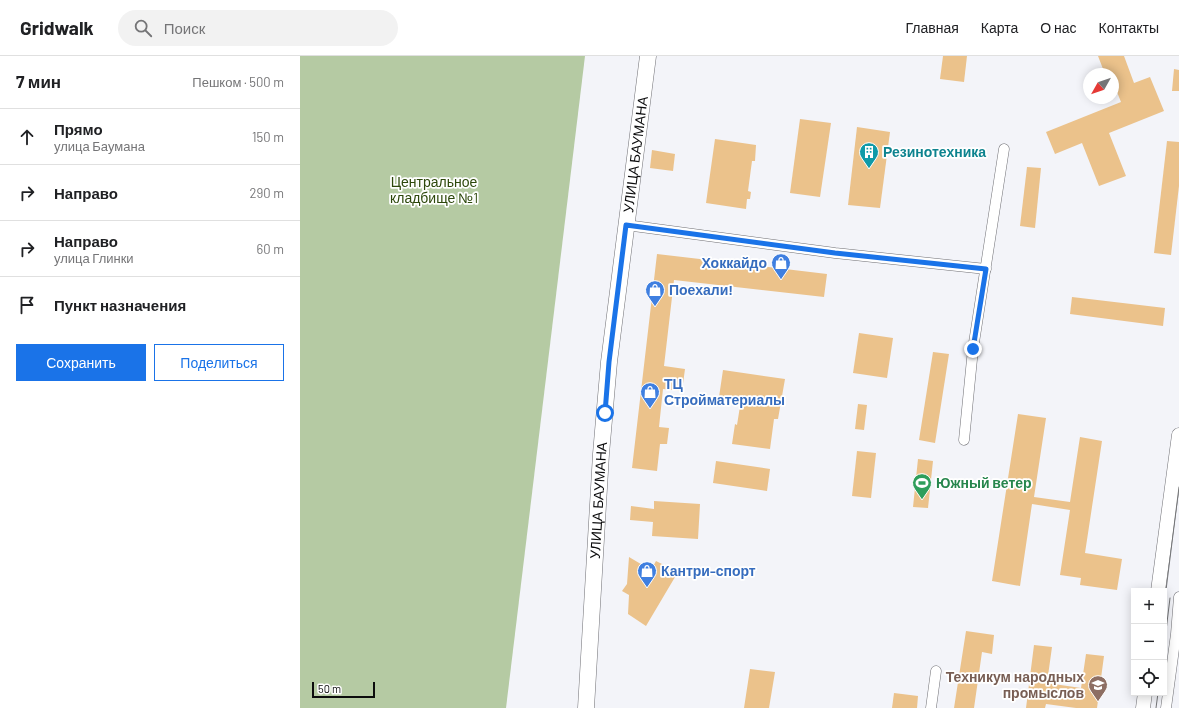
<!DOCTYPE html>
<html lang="ru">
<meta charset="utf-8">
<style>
:root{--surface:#fff;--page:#f2f2f2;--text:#202124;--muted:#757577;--line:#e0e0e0;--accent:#1a73e8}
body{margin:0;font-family:Barlow,sans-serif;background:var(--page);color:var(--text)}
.controls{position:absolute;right:12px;bottom:12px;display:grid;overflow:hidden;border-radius:0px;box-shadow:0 2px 10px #0003}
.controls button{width:36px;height:36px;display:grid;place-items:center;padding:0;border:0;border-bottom:1px solid var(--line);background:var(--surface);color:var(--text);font:20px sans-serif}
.compass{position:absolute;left:783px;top:12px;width:36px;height:36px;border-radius:50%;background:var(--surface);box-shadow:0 2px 10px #0003;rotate:230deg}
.scale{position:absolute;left:12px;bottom:10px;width:63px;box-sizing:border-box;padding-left:4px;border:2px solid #0c0c0d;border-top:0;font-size:11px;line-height:14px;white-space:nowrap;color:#0c0c0d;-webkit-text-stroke:3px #fff;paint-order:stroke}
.stop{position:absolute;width:12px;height:12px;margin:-9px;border:3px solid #1a73e8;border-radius:50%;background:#fff}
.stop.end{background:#1a73e8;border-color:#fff;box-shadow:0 1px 4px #0008}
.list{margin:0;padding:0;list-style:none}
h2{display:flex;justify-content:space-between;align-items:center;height:52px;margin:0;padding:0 16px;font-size:17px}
h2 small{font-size:13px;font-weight:400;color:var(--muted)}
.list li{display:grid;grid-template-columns:26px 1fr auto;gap:12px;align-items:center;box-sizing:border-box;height:56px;padding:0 16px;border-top:1px solid var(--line)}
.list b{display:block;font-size:15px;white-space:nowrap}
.list p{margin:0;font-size:13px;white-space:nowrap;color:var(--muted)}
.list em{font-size:13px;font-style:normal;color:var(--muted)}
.actions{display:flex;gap:8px;padding:12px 16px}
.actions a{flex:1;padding:9px 0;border:1px solid var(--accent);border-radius:0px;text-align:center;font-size:14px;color:var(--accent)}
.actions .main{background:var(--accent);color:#fff}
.icon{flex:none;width:22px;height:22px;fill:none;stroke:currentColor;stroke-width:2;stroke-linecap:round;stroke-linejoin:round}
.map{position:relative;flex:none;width:879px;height:652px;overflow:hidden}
header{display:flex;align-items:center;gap:24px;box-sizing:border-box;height:56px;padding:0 20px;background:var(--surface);border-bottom:1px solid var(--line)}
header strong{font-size:19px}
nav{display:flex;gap:22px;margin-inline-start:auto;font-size:14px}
.search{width:280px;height:36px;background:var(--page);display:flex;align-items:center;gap:10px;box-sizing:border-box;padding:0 14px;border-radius:22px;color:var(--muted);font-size:15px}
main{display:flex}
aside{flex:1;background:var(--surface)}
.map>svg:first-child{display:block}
.green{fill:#b5caa3}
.building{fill:#ebc28b}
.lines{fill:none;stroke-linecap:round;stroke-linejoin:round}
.street-casing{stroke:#6f6f74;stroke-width:11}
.secondary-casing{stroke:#6f6f74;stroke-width:15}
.primary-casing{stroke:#6f6f74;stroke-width:17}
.street{stroke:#fff;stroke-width:10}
.secondary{stroke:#fff;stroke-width:14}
.primary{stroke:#fff;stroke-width:16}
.tram{stroke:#747577;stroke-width:1}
.route{stroke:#1a73e8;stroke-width:5}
.labels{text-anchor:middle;stroke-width:3.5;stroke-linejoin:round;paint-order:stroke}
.culture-label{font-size:14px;font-weight:bold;fill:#0d838f;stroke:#fff;text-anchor:start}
.street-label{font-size:14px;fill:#0c0c0d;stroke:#fff}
.park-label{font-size:14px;fill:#2d480b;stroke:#fff}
.shop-label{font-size:14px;font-weight:bold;fill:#366cbe;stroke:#fff;text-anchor:start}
.leisure-label{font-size:14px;font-weight:bold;fill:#27864d;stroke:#fff;text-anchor:start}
.education-label{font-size:14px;font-weight:bold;fill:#785e54;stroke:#fff;text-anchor:end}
</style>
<header>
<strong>Gridwalk</strong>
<div class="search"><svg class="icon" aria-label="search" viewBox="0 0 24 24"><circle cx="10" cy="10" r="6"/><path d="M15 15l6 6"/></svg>Поиск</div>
<nav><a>Главная</a><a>Карта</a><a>О нас</a><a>Контакты</a></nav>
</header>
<main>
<aside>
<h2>7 мин<small>Пешком · 500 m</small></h2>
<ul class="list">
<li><svg class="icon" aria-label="ahead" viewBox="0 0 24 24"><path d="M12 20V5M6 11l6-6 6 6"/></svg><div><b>Прямо</b><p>улица Баумана</p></div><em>150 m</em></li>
<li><svg class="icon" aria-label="right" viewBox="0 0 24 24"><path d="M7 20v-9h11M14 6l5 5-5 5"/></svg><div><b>Направо</b></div><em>290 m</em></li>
<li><svg class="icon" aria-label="right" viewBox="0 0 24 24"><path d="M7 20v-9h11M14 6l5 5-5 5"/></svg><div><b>Направо</b><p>улица Глинки</p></div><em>60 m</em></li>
<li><svg class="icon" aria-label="arrive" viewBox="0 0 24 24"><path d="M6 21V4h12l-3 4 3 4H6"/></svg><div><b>Пункт назначения</b></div></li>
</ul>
<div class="actions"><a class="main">Сохранить</a><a>Поделиться</a></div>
</aside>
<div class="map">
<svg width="879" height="652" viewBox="0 0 879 652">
<rect width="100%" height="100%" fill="#f3f4f9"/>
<path class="green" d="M0,0H285L206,652H0Z"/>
<g class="building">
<path d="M643,0H667L664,26L640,23Z"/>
<path d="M798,0H824L834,27L850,21L864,55L809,77L826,120L799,130L782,87L755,98L746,76L821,46L813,26V18H805Z"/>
<path d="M874,13L879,14V35H872Z"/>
<path d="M500,63L531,67L520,141L490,137Z"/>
<path d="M557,71L590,76L580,152L548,149Z"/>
<path d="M415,83L456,89L455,105H452L448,135L451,136L450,143H447L446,153L406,147Z"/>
<path d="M867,85L879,86V130L871,199L854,197Z"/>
<path d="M352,94L375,98L373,115L350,112Z"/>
<path d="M727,111L741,112L735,172L720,170Z"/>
<path d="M357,198L527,218L524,241L374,224L364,310L385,313L382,335L363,333L359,371L369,372L367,388H360L357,415L332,412Z"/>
<path d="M772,241L865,252L863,270L770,258Z"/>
<path d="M559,277L593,282L587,322L553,317Z"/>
<path d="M633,296L649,298L635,387L619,384Z"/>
<path d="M423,314L485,323L478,363H474L470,393L432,388L435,368L437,369L441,344L419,341Z"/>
<path d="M558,348L567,349L564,374L555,373Z"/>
<path d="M718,358L746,362L734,441L770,446L780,381L802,385L785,497L822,503L817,534L780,529L781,522L760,519L770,454L732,448L720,530L692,525Z"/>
<path d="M557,395L576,397L571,442L552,440Z"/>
<path d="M618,403L633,405L628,452L613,451Z"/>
<path d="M416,405L470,413L467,435L413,427Z"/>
<path d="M354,445L400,448L398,483L352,480L353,466L330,464L331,450L354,453Z"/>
<path d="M329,501L351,514L356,505L378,516L346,570L328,558L329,539L322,535L327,528Z"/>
<path d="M666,575L694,579L692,598L682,596L674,652H654Z"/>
<path d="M734,589L752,591L747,627L781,632L786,598L804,600L797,652H776L746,648L745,652H726Z"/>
<path d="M450,613L475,616L469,652H444Z"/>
<path d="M594,637L618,640L617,652H592Z"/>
</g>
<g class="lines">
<g class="street-casing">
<g id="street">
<path d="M326,169L535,197L686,213"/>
<path d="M664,384L673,293L704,93"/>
<path d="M631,652L636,615"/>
<path d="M866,652L876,578L879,541"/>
</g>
</g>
<g class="secondary-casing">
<g id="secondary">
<path d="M858,535L879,379"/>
<path d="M843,652L845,637"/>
</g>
</g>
<g class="primary-casing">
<g id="primary">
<path id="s1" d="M286,652L301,398L309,306L348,0"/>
</g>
</g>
<use href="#street" class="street"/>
<use href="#secondary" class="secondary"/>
<use href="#primary" class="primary"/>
<g class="tram">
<path d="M864,550L879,431"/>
<path d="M864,591L870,542"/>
<path d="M856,652L858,637"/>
</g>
</g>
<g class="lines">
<path class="route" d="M305,357L309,306L326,169L535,197L686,213L673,293"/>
</g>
<defs>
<g id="building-pin" transform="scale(1)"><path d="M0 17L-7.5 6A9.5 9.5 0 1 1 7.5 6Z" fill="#0f9aa8" stroke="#fff"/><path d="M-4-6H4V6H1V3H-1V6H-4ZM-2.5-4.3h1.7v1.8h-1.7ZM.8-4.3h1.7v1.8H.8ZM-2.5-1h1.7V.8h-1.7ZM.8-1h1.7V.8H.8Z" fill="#fff"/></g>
<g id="shop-pin" transform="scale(1)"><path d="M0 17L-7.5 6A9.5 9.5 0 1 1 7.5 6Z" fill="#3f7fe0" stroke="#fff"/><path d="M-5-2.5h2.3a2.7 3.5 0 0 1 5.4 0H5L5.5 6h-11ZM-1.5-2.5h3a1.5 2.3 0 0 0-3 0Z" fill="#fff"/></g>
<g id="stadium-pin" transform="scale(1)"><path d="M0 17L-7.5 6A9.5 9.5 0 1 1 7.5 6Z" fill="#2e9e5b" stroke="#fff"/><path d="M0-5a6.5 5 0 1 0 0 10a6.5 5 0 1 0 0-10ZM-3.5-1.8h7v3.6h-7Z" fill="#fff"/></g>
<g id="university-pin" transform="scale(1)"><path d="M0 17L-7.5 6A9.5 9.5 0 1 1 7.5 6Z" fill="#8d6e63" stroke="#fff"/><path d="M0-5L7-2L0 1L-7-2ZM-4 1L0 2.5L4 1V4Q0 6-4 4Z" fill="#fff"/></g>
</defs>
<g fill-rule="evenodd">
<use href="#building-pin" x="569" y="96"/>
<use href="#shop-pin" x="481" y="207"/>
<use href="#shop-pin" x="355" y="234"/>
<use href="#shop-pin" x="350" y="336"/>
<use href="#stadium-pin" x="622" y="427"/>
<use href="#shop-pin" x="347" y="515"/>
<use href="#university-pin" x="798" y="629"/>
</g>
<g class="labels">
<g class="culture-label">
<text x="583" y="101">Резинотехника</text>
</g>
<g class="street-label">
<text dy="5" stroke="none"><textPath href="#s1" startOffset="556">УЛИЦА БАУМАНА</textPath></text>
<text dy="5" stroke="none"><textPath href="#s1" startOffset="208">УЛИЦА БАУМАНА</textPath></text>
</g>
<g class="park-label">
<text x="134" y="131">Центральное<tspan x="134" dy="16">кладбище №1</tspan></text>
</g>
<g class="shop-label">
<text x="467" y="212" text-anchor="end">Хоккайдо</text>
<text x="369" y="239">Поехали!</text>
<text x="364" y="333">ТЦ<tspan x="364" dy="16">Стройматериалы</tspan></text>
<text x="361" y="520">Кантри-спорт</text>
</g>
<g class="leisure-label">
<text x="636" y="432">Южный ветер</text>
</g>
<g class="education-label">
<text x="784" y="626">Техникум народных<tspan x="784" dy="16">промыслов</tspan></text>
</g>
</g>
</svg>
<div class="controls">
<button>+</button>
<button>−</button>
<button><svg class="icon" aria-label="locate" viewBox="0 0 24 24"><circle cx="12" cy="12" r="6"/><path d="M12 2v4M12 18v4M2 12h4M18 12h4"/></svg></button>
</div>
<svg class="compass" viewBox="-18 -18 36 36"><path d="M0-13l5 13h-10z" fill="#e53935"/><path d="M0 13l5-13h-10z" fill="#757577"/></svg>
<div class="scale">50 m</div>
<div class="stop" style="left:305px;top:357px"></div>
<div class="stop end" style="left:673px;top:293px"></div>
</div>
</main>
